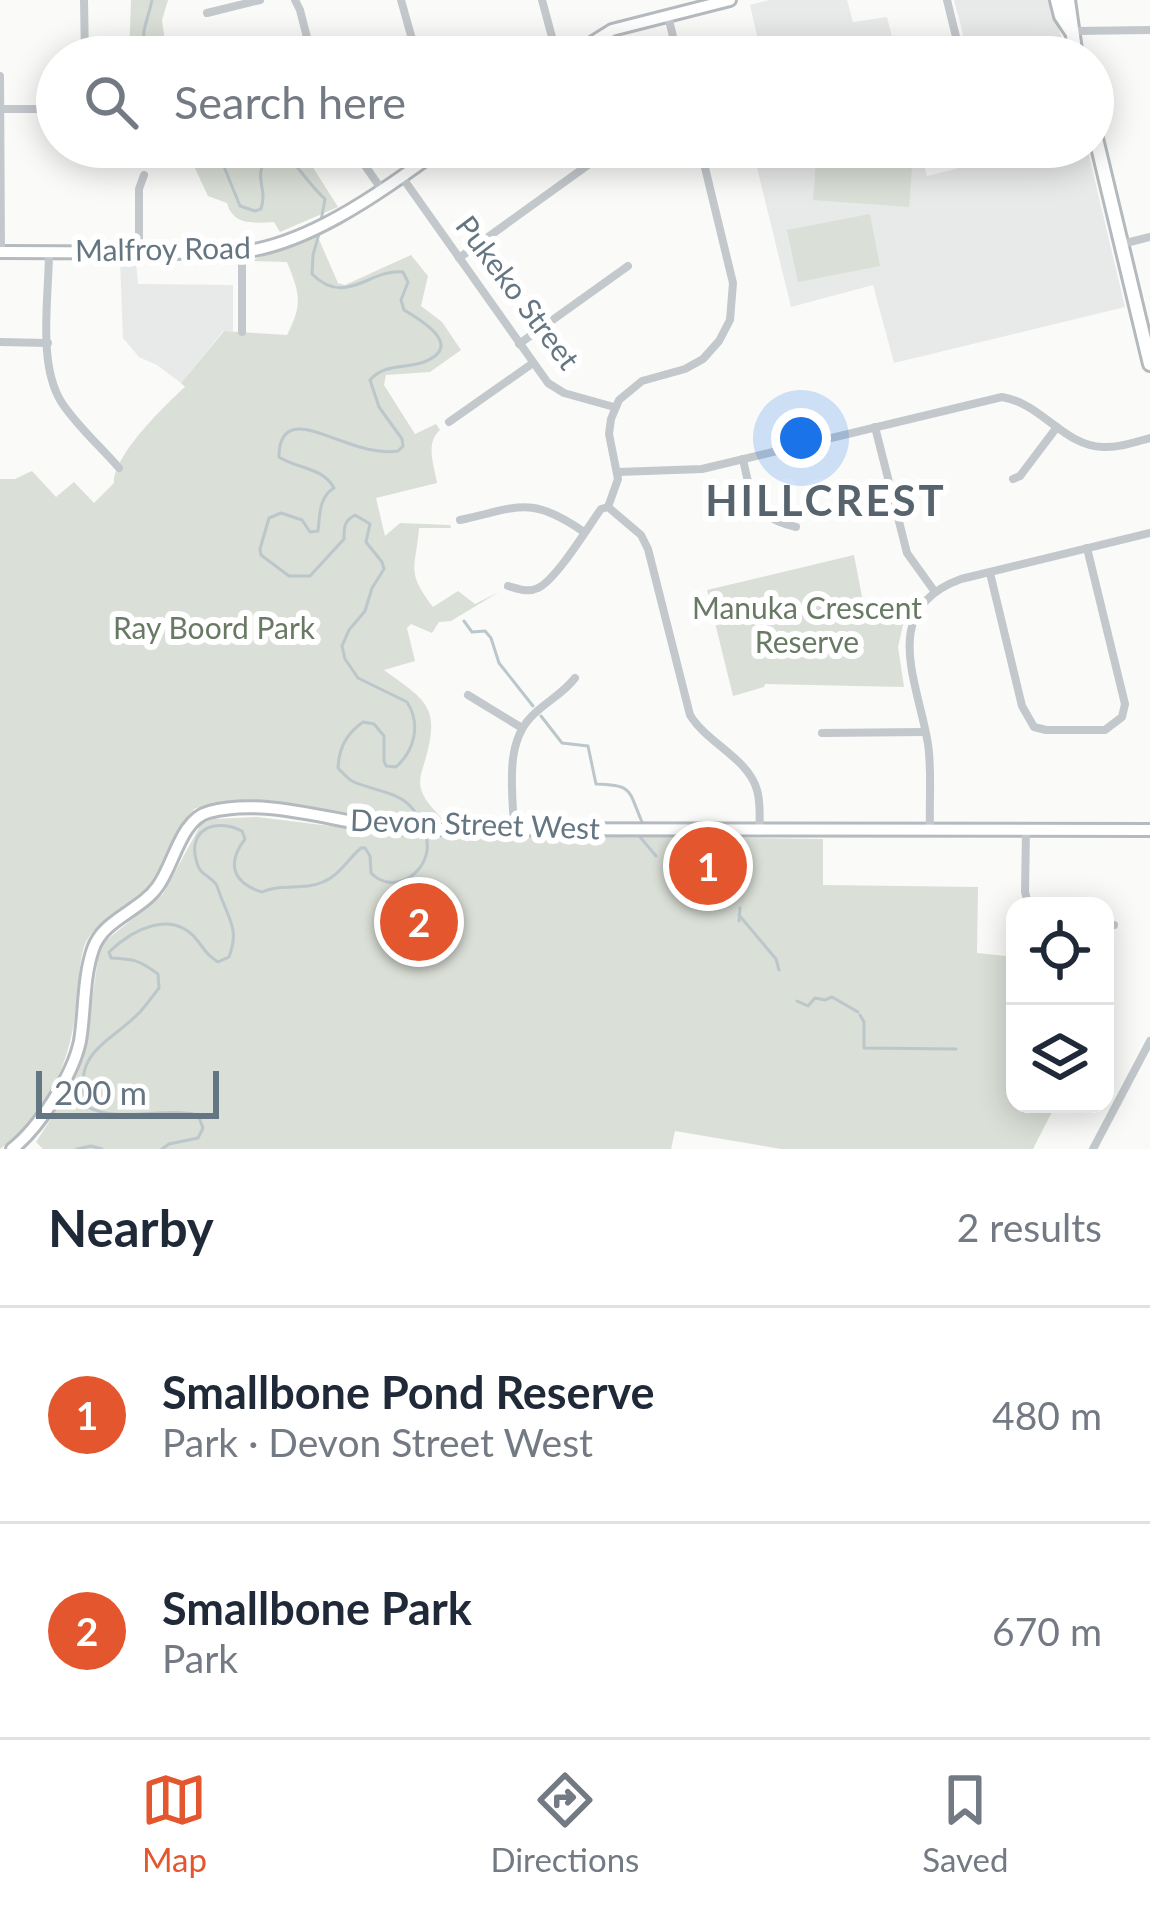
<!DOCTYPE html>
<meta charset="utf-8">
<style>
:root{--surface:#fff;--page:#f6f6f7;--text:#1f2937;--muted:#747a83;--line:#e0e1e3;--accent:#e4572e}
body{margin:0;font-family:Lato,sans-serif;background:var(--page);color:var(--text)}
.controls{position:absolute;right:36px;bottom:36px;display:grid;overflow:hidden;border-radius:24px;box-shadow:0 6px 30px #0003}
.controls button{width:108px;height:108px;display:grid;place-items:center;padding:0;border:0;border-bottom:3px solid var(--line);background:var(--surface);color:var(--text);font:60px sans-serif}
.scale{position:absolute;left:36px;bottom:30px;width:183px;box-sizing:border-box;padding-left:12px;border:6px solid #657683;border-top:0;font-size:33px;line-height:42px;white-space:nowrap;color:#657683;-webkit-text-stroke:9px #fff;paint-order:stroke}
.you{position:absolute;left:801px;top:438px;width:42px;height:42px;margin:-30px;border:9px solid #fff;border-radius:50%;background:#1a73e8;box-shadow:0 0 0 18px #1a73e833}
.badge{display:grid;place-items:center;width:78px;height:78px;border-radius:50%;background:var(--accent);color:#fff;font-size:39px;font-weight:700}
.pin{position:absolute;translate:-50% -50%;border:6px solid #fff;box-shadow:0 3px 12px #0006}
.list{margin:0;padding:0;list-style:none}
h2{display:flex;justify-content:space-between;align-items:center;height:156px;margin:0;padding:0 48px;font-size:51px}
h2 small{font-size:39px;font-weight:400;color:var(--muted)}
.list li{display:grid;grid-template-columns:78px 1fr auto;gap:36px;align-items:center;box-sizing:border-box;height:216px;padding:0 48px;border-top:3px solid var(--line)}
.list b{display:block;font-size:45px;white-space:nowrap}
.list p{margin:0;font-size:39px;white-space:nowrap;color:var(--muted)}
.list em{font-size:39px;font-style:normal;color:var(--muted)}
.icon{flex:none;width:66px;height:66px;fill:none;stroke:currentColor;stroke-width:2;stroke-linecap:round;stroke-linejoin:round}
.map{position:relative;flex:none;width:1150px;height:1149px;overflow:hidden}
.search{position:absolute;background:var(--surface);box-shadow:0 6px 30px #0003;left:36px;right:36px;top:36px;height:132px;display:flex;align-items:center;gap:30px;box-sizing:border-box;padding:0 42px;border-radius:66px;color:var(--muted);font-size:45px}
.sheet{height:588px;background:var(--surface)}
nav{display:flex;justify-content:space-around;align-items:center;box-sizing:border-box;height:168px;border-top:3px solid var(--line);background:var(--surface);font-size:33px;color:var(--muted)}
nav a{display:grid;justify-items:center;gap:6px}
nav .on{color:var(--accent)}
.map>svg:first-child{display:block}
.built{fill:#e8e9e9}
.green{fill:#dadfd7}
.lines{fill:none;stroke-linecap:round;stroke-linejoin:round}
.stream{stroke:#bbc7cb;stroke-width:3}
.major-casing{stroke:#b5babe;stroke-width:16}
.highway-casing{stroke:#b4b9bd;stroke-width:18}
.minor{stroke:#c3c8cc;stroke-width:8}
.major{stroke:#fff;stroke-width:10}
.highway{stroke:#fff;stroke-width:12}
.labels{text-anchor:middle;stroke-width:12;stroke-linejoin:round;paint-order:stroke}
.street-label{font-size:30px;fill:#657683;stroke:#fff}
.park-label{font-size:30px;fill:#687a64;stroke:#fff}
.district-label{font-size:42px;font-weight:bold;letter-spacing:3px;fill:#57646e;stroke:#fff}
</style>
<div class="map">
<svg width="1150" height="1149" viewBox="0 0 1150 1149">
<rect width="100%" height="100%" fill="#fafaf8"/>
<g class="built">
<path d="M769,0H847L853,22L887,17L897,57H730L729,54L759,44L750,5Z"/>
<path d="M954,0H1052L1066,57H969Z"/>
<path d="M752,147H919L927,176L963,167L958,147H964L969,165L1037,149L1036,147H1087L1125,307L894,363L873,285L791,307Z"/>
<path d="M120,261H136L138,284L233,285V331H223L181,383L157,365L139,357L123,338Z"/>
</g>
<g class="green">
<path d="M131,0H168L162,20L165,42L190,57H211H129Z"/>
<path d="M185,147H234C247,160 259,162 273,147H300L338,207L280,232L274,222C255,223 233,226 227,203L208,196Z"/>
<path d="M817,147L913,155L909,207L813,200Z"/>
<path d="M870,214L880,266L798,282L787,230Z"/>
<path d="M317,235L338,283L345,285L411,255L428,276L421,306L442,322L461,350L430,372L386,375L384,385L415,434L436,424L440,430C425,443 434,465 437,483L376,498L385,536L400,523L450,525L451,528H419C416,569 405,570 433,607L458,591L475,604L499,592L451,621L439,622L432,633L411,624L407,628L415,661L384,670C428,702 441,707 424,764C421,774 418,781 422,792C426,803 437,812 445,822C417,823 389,824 361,820C307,812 248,789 194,809C179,833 165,867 147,888C130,908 96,919 85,944C79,960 78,990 76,1008C70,1062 47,1118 0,1149V479H15L32,471L56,497L74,482L94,503L114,483C113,456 164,406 185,387L181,383L224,331L287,335C303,304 300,294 287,262L250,261Z"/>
<path d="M854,555L864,607L905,616L898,647L904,687L765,684L764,687L733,696L707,590Z"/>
<path d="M257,817L396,834L823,839V885L978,887L977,953L1015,957V1104H1056L1033,1149H781L675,1131L671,1149H43L36,1142L63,1100L84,1056L99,951L103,943L163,894L201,824L213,819Z"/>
</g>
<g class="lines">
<g class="stream">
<path d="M152,0C145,34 131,43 170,57"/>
<path d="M216,147L240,206L255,211L261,209C269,183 249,181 272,148H279C297,163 307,183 325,199L321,221"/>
<path d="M464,621L472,632L485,631L491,638L499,663L533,706"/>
<path d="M541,716L562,743L588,746L596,784C634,785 628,790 642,822"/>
<path d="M640,837L656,856"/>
<path d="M740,896L741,884"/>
<path d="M739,915L776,959L779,970"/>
<path d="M739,921L740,908"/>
<path d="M797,1001L808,1006L815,998L825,1000L832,997L858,1012"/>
<path d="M860,1015L864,1022V1048L956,1049"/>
<path d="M77,1149L91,1146L102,1149"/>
<path d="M162,1149L169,1144L198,1138L203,1128L198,1115C164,1107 116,1123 88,1107C69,1053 109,1044 140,1012C147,1004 153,996 159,988L158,974C139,960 134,959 111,958L109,952C133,929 172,909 197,940C205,950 207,955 218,962L229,957C238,933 232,924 223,902C222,901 217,885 216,884C209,875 200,875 197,863C186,830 215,817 242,831L245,839C226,864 233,883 262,892C282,883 303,891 323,882C339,876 348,859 361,848H365L370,856L371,873C390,893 422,879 427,851C429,835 421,820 412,808C398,791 370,790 352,781C348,779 341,771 338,768C339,748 346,734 363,722L374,724L384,736V761L386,766L396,767C415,750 421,724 407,702L358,678L345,659L342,646L349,630L365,611L372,588L384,569L382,562L366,542L370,524L355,515C344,521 344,527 344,539L310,576H289L261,555L260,549L269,518L281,513L302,520L310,532L318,531C320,514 319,497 334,488C323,467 297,469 279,457C279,413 315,432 339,440C358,447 378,454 398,451L403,446L402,439L379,407L370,380C385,363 404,369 424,362C465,346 421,320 404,310L401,300L408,282L403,272C370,268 346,308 312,274L313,255L320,230"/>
</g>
<g class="major-casing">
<g id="major">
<path d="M569,57L612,30L730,0"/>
<path d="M0,252L230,253C304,250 385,189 443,147"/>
<path d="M12,1149C39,1128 73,1075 80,1041C85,1011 83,978 93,949C103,919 141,911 158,886C174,864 181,819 209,812C271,795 347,828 411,829L1150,830"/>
</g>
</g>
<g class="highway-casing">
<g id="highway">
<path d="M1057,0L1061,16L1071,31"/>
<path d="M1068,0L1076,57"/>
<path d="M1093,126L1150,364"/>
</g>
</g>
<g class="minor">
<path d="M84,0L85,57"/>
<path d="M295,0L300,10L312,57"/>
<path d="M401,0L417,57"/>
<path d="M542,0L552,37L562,57"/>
<path d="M947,0L961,57"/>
<path d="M207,13L260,0"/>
<path d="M668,16L678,57"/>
<path d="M1074,31L1150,30"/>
<path d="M0,76L1,252"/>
<path d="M1,109H57"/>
<path d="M352,147L382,190"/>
<path d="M402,177L548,383L564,393L614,407"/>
<path d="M1122,244L1150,237"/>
<path d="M49,252C49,296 37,365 62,403C77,426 101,447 119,468"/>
<path d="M139,252V189L144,175"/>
<path d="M459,258L613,147"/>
<path d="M242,332V252"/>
<path d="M0,342L48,343"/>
<path d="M519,344L628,266"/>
<path d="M449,422L533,363"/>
<path d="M875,427L907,553L935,592"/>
<path d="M743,459C751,497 754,518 796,527"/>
<path d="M618,472L702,469L1002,397C1041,403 1064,446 1103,447C1119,448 1135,442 1150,438"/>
<path d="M1013,479L1020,476L1057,427"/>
<path d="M608,507L618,479L609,434L611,419L619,400L642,381L685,369L703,359L719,341L730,320L733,283L700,147"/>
<path d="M608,507L641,535L648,549L690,715C707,743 748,758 757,790C761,803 759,817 760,831"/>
<path d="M460,520C519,507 531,495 584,532"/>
<path d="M990,573L1022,706L1034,727L1046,730H1105L1122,717L1125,704L1087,548"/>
<path d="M508,586C519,589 528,593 538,588C556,580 588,527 601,509L608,507"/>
<path d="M468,695L522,728"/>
<path d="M822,733L925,732"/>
<path d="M930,829C929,801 932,771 928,744C918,682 878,609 961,579L1150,533"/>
<path d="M514,830C513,793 504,745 531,717C545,702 563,694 575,678"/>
<path d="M1026,831L1025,892L1029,906"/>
<path d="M1105,924L1114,925"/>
<path d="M1093,1149L1150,1041"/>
</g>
<use href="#major" class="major"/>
<use href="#highway" class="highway"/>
</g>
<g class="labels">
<g class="street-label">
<text transform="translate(163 250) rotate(-1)" y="10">Malfroy Road</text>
<text transform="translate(517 293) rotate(53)" y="10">Pukeko Street</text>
<text transform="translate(475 825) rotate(2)" y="10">Devon Street West</text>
</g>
<g class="park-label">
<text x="807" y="619">Manuka Crescent<tspan x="807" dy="34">Reserve</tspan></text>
<text x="214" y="639">Ray Boord Park</text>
</g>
<g class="district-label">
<text x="826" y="516">HILLCREST</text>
</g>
</g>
</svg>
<div class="controls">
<button><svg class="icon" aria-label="locate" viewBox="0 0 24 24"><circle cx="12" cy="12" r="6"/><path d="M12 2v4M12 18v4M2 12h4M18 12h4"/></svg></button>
<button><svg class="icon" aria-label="layers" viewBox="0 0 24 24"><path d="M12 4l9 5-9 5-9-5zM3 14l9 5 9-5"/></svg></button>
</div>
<div class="scale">200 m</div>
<div class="you"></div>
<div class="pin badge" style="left:708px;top:866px">1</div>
<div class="pin badge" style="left:419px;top:922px">2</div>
<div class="search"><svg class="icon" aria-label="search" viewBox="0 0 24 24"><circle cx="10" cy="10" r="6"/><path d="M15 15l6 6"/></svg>Search here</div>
</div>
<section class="sheet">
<h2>Nearby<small>2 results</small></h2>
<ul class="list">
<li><span class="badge">1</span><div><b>Smallbone Pond Reserve</b><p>Park · Devon Street West</p></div><em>480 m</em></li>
<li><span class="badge">2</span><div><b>Smallbone Park</b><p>Park</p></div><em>670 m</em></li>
</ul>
</section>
<nav>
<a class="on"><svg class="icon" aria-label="map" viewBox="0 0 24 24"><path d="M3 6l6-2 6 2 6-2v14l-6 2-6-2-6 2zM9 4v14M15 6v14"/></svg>Map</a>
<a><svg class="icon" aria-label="directions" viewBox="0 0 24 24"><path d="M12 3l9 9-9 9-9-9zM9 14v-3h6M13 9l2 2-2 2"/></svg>Directions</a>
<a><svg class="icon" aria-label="saved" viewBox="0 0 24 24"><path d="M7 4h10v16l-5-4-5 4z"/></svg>Saved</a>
</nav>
